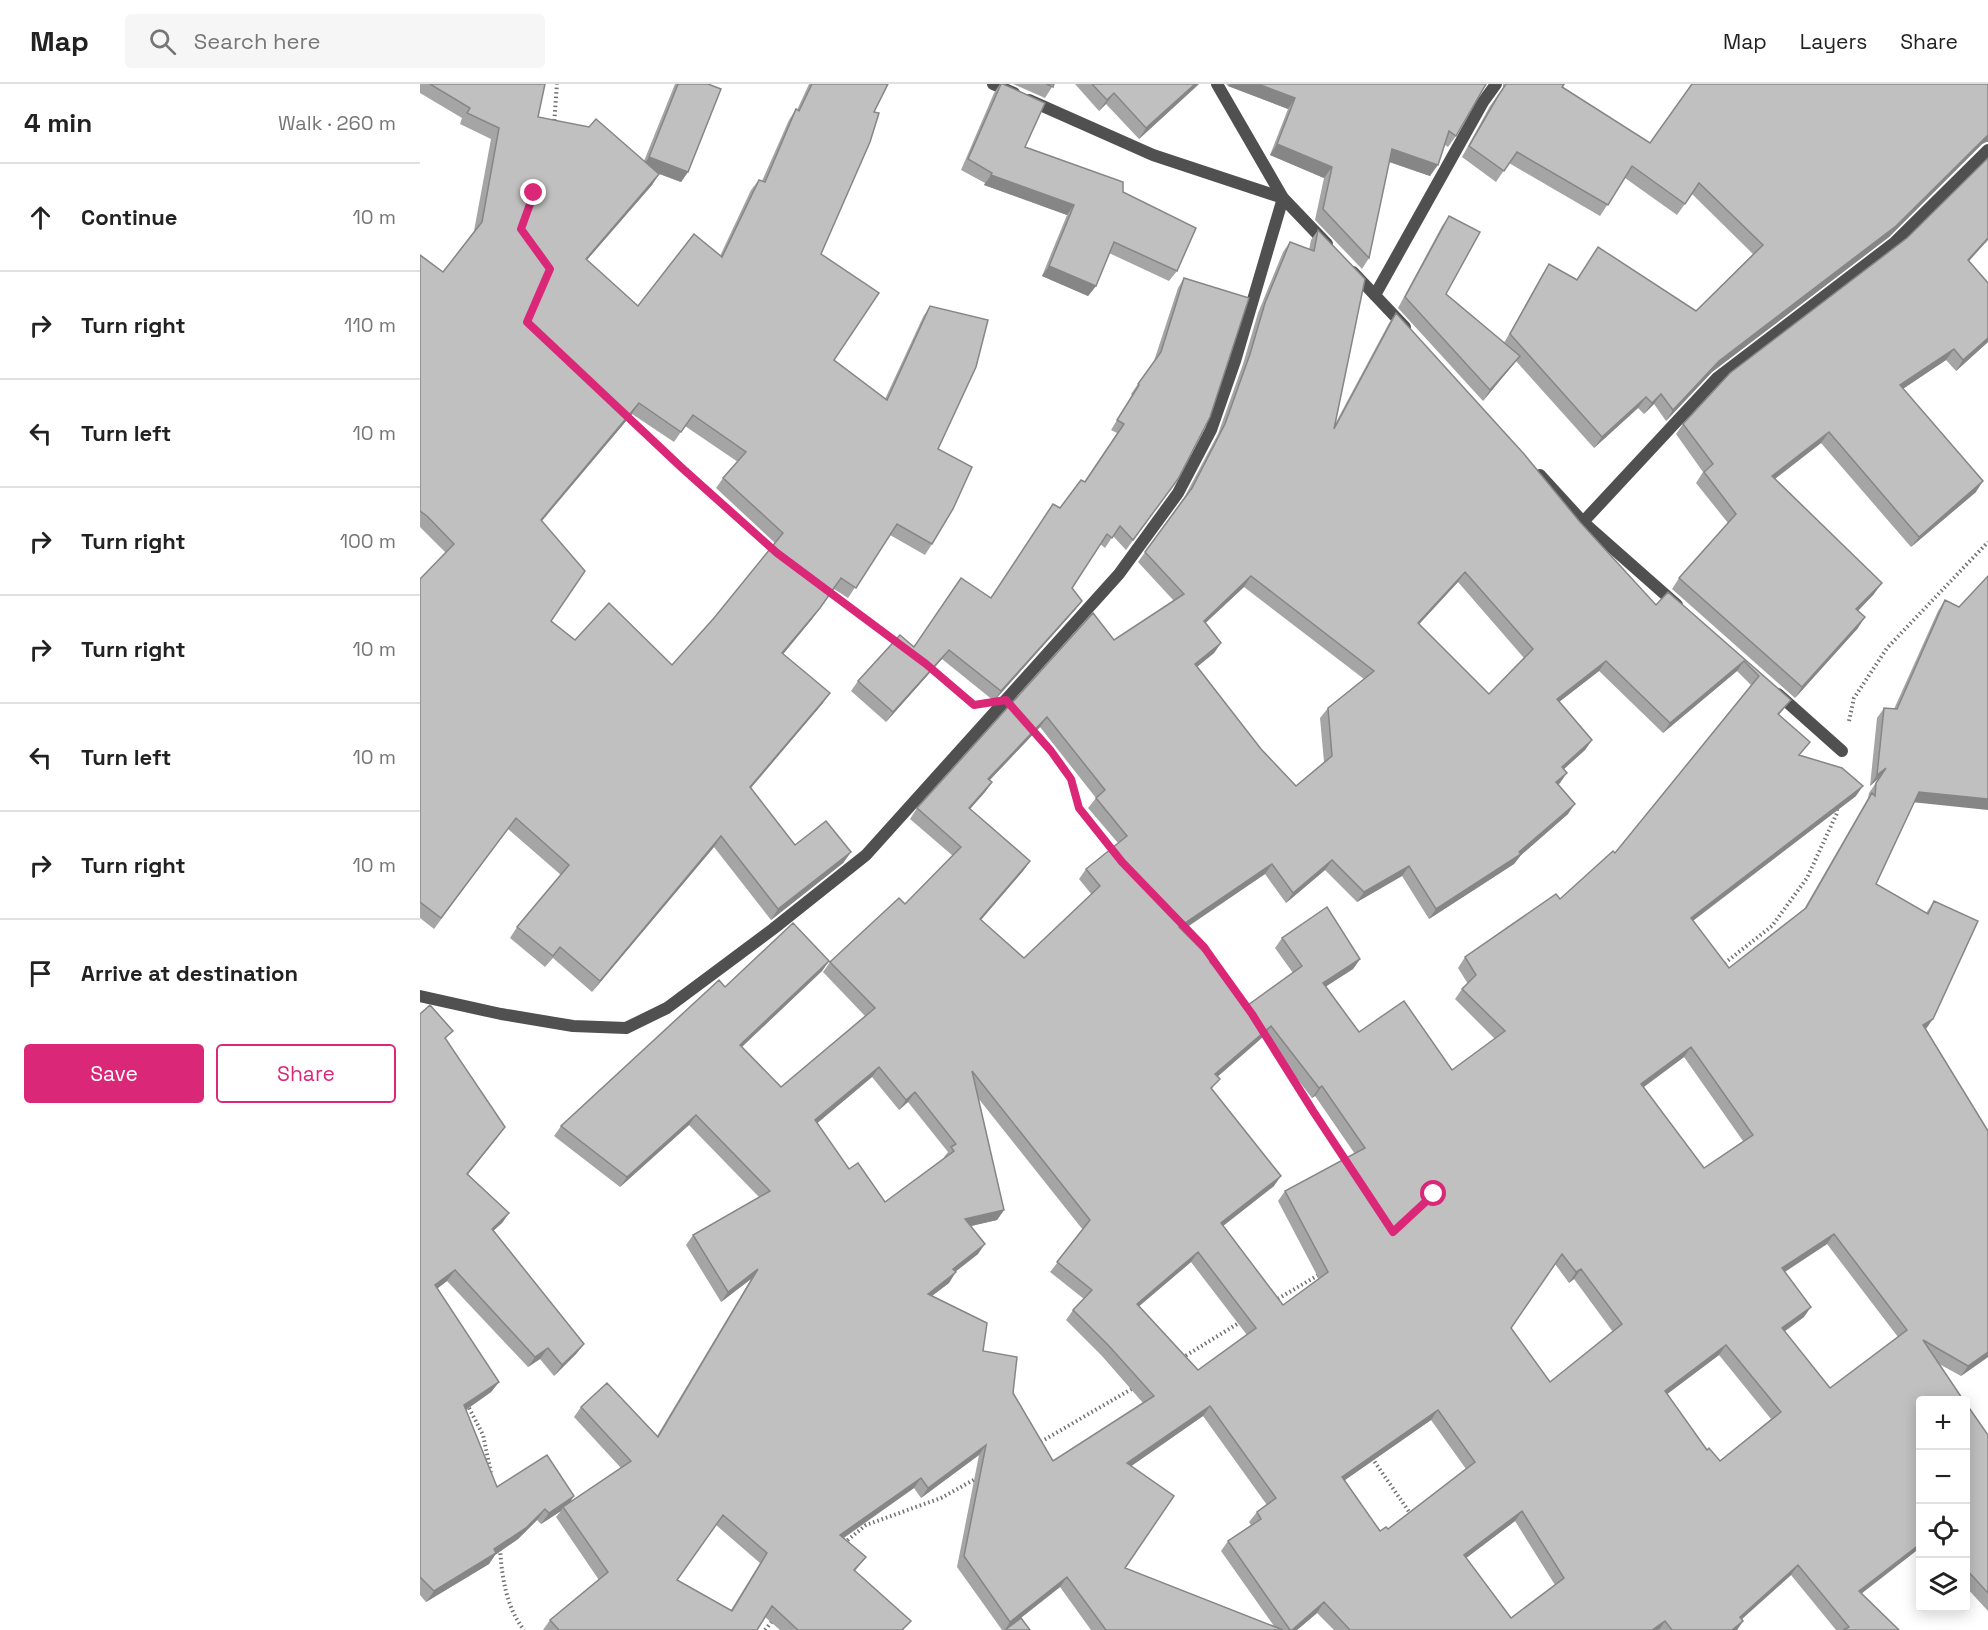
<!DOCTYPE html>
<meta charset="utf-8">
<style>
:root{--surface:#fff;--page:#f6f6f6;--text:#222;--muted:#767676;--line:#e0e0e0;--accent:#db2777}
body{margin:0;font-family:"Space Grotesk",sans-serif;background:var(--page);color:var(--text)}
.controls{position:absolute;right:18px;bottom:18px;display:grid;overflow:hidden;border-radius:6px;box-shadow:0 3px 15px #0003}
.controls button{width:54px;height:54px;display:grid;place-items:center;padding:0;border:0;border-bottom:2px solid var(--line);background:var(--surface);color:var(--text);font:30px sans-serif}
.stop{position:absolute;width:18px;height:18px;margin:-14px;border:4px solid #db2777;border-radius:50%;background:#fff}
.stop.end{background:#db2777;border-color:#fff;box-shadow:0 2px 6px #0008}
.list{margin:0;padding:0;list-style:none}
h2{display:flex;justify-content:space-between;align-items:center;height:78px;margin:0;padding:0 24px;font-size:26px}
h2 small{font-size:20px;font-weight:400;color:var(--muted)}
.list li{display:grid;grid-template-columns:39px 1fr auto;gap:18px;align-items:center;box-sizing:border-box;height:108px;padding:0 24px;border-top:2px solid var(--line)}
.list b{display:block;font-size:22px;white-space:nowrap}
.list em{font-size:20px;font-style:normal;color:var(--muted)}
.actions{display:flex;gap:12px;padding:18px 24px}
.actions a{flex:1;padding:14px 0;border:2px solid var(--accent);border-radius:6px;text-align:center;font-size:21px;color:var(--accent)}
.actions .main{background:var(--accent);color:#fff}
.icon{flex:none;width:33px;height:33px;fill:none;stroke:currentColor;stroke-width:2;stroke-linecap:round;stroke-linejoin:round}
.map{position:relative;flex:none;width:1568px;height:1546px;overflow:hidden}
header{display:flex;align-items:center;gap:36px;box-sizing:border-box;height:84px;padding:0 30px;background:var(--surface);border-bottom:2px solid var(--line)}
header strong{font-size:28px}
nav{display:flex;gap:33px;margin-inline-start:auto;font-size:21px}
.search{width:420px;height:54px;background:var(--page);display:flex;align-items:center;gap:15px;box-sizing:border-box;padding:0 21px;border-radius:6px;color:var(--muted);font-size:22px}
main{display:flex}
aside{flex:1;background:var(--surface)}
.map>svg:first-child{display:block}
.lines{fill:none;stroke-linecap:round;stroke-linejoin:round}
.path{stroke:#727272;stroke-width:4;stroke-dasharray:1.5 3;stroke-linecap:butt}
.street{stroke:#505050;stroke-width:12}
.wall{fill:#a5a5a5;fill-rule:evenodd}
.shaded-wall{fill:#868686}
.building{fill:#c0c0c0;stroke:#868686;stroke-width:1.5;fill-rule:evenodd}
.route{stroke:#db2777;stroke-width:8}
</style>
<header>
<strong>Map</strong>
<div class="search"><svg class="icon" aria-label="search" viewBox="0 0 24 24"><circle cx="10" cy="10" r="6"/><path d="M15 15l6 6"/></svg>Search here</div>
<nav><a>Map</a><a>Layers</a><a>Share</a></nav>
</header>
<main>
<aside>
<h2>4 min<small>Walk · 260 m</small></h2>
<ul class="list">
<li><svg class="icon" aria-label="ahead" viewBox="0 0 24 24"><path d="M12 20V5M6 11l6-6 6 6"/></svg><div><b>Continue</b></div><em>10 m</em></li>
<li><svg class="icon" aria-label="right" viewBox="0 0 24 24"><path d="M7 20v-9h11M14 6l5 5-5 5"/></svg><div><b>Turn right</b></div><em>110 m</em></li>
<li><svg class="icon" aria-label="left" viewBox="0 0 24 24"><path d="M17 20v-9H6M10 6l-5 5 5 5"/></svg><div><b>Turn left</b></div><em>10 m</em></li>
<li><svg class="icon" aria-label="right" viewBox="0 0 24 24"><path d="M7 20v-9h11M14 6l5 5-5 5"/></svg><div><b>Turn right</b></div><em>100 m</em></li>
<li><svg class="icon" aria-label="right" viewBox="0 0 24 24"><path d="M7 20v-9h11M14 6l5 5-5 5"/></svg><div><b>Turn right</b></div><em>10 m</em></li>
<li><svg class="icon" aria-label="left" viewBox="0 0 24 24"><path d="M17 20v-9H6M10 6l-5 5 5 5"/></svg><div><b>Turn left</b></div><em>10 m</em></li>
<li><svg class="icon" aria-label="right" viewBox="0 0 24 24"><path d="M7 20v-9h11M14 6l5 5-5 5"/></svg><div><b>Turn right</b></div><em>10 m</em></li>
<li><svg class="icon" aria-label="arrive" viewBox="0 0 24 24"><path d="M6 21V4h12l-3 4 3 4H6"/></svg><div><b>Arrive at destination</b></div></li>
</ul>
<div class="actions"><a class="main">Save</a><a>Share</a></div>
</aside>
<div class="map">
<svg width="1568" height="1546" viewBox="0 0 1568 1546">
<rect width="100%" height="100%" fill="#fff"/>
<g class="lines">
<g class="path">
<path d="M134,41L137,0"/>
<path d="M207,331L354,466"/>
<path d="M408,506L479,559"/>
<path d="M511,584L550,618"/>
<path d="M1429,637L1434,614L1467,564L1568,458"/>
<path d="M612,645L651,695L659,724L694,767"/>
<path d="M762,841L784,863L817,909"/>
<path d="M1301,882L1352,842L1387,794L1417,729V722"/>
<path d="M855,966L927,1078"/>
<path d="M854,1217L902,1189"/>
<path d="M762,1274L822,1237"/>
<path d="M47,1320L63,1351L71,1389"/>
<path d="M617,1360L715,1303"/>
<path d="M952,1374L992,1432"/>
<path d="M424,1459L446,1441L521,1414L559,1393"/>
<path d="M80,1465C82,1493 86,1523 104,1546"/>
<path d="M345,1546L354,1535"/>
</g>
<g class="street">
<path d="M573,0L594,9"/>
<path d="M797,0L863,114L907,160"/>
<path d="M933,188L985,243"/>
<path d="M955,211L1063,18L1076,0"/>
<path d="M1120,391L1163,438L1257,521"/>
<path d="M1163,438L1297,294L1474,159L1568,66"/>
<path d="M1358,610L1422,667"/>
<path d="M0,912L81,930L153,942L206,944L247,924L353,845L446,771L699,490L758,409L791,346L815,277L863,114L733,71L609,16"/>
</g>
</g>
<g class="wall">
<path d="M0,0H125L118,33L224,77L255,0H288L268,88L261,98L239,90L232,101L167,176L218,222L300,172L331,106L339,96L342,97L369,36L376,25L377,26L389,0H468L454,28L401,170L414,276L465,315L503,233L510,222L518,365L512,460L505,471L470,451L428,514L414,505L392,535L363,570L403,619L331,704L375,761L431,768L423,779L351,836L294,763L172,908L133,874L125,883L90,854L97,843L141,791L88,745L14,845L0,834V495L26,469L0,443V171L23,188L54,147L71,55L40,40L42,34L0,9ZM212,330L254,358L265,342L318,378L303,394L296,404L355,459L294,534L252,581L155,556L131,537L122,437Z"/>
<path d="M580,0L605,63L703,108L757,187L749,197L689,169L676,202L668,212L622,192L647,131L564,101L565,99L541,86L574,9Z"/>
<path d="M593,0H634L625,14Z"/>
<path d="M655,0H779L719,55L686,20L679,27Z"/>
<path d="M806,0H1067L1061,8L1036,52L1028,63L1025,61L1010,92L969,78L949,174L942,185L895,136L904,94L850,71L868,25L808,2Z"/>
<path d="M1083,0H1145L1143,3L1230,59L1566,58L1562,60L1469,153L1292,288L1246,337L1234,320L1224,330L1218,324L1174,364L1096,277L1063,317L978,224L1022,142L1029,132L1026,210L1084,259L1122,191L1129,180L1157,195L1178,163L1276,227L1333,170L1272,110L1257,131L1205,94L1180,132L1089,79L1076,98L1042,73L1070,22L1083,4Z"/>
<path d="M898,146L915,340L969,239L976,229L1160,438L1236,521L1248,508L1371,616L1359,631L1380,671L1436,712L1273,837L1309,884L1384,825L1448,714L1449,709L1459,694L1450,702L1457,634L1464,624L1474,625L1518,527L1525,516L1494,718L1456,800L1506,829L1514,817L1506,945L1568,1047V1273L1541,1292L1519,1280L1442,1510L1479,1546H1416L1371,1491L1322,1535L1323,1537L1317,1546H914L897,1529L877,1546H671L640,1503L601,1534L610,1546H582L537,1483L559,1371L501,1414L494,1404L424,1454L446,1473L435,1487L484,1546H360L345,1533L337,1546H123L130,1536L179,1496L136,1433L141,1427L121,1440L117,1436L98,1455L75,1471L69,1480L6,1518L0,1511V930L27,957L85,1043L48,1090L89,1129L82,1139L73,1147L164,1260L156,1270L134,1292L120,1275L108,1283L27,1197L17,1204L79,1298L71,1308L46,1326L77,1403L149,1419L201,1384L154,1333L161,1323L237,1352L331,1195L301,1218L266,1161L273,1151L339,1113L269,1041L200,1103L134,1052L141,1042L305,903L409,877L402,887L322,963L361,1003L445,932L403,888L410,878L485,820L533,772L490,735L497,724L694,556L754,517L718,478L765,412L798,350L823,280L838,229L863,168L870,158L889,166L891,156ZM1038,498L1104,574L1069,610L999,540ZM824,503L944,595L908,624L900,634L904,678L876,702L841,665L777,583L794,569L801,559L785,539ZM1179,587L1243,649L1317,587L1331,601L1195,769L1140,815L1045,873L1038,884L1048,900L1042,905L1035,915L1075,955L1032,986L939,948L906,902L933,885L940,875L862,854L855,864L873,889L828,921L763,846L845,790L866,819L905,786L937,818L982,792L1009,835L1094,780L1101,771L1148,730L1138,700L1140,699L1144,685L1165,666L1172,656L1139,618ZM620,643L676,714L668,724L698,759L666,785L659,795L672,811L604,874L561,836L603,787L610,777L550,725L565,708L572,698L570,696ZM844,952L892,1014L895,1012L935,1070L865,1107L858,1117L899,1195L863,1221L803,1142L854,1102L792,1005L797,993ZM1264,973L1323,1057L1284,1084L1224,1003ZM452,993L479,1026L488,1018L528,1068L524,1073L525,1074L465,1118L429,1085L397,1039ZM558,1014L663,1146L630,1188L664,1215L653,1226L646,1236L682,1272L723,1319L633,1377L593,1309L563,1267L512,1212L529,1199L535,1188L558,1170L551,1142L577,1136L584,1126ZM1407,1160L1478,1253L1410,1304L1364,1248L1384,1233L1365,1188ZM771,1178L827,1251L778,1286L719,1222ZM1135,1180L1149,1199L1154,1195L1193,1248L1130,1298L1091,1244ZM1299,1271L1351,1335L1300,1377L1287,1366L1247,1310ZM783,1332L847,1421L837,1428L829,1438L831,1441L808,1457L801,1467L854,1542L705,1484L711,1382ZM1011,1336L1046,1385L968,1445L960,1447L925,1396ZM1095,1437L1135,1501L1091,1534L1046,1474ZM296,1441L340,1479L311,1526L257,1496Z"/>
<path d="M1487,154L1549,178L1568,199V258L1536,287L1526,276L1483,305L1556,408L1491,463L1401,359L1355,395L1454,510L1438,527V544L1375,614L1252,505L1259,494L1308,439L1276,399L1283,388L1256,350L1263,340Z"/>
<path d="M764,194L758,395L706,466L693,452L685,464L680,460L652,504L662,517L655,526L574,617L522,575L466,638L431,607L438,597L571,514L640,424L664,398L697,349L691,346L712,311L711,310L734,277L758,204Z"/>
<path d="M1545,1318L1568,1351V1527L1545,1502Z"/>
</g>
<g class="shaded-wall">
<path d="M775,0H779L719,55L726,44Z"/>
<path d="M810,0H838L875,14L868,25L808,2Z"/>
<path d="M694,9L686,20L679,27L687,16Z"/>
<path d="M1568,51V58H1566L1562,60L1469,153L1292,288L1246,337L1253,326L1299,277Z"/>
<path d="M857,60L912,83L904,94L850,71Z"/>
<path d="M972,65L1018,81L1010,92L964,76Z"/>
<path d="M229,73L268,88L261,98L222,83Z"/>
<path d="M239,90L232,101L158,186L166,175Z"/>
<path d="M571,91L654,121L647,131L564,101Z"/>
<path d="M1568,154V156L1540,187L1548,176Z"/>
<path d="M629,182L676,202L668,212L622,192Z"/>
<path d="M1568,254V258L1536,287L1543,276Z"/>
<path d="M1534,265L1526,276L1472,312L1480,301Z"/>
<path d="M1100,272L1092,282L1063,317L1070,306Z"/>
<path d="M1241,310L1234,320L1224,330L1232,319Z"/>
<path d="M1226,313L1218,324L1174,364L1182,353Z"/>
<path d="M219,319L212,330L114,446L121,436Z"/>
<path d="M1409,348L1401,359L1344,403L1352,392Z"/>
<path d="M1563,397L1556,408L1491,463L1499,453Z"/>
<path d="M1045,488L1038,498L991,549L998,539Z"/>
<path d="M831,492L824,503L777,547L784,537Z"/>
<path d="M1462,499L1454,510L1429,536L1436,525Z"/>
<path d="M662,517L655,526L574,617L581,607Z"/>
<path d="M400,524L392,535L355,580L362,569Z"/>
<path d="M1445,533L1438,544L1375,614L1382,603Z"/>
<path d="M801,559L794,569L768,590L775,580Z"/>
<path d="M529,566L522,575L466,638L473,628Z"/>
<path d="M1186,577L1179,587L1130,625L1137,615Z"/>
<path d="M1324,577L1317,587L1243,649L1250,639Z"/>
<path d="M410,609L403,619L323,713L330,703Z"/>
<path d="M627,633L620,643L561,705L568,695Z"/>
<path d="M1172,656L1165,666L1135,693L1142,683Z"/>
<path d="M1466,684L1459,694L1450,702L1457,691Z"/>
<path d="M1147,689L1140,699L1129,708L1136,698Z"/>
<path d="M572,698L565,708L542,734L549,724Z"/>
<path d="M1443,702L1436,712L1263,844L1271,834Z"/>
<path d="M1499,708L1568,715V726L1491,718Z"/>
<path d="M1155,720L1148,730L1101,771L1094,780L1009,835L1016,825L1099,768Z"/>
<path d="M301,752L294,763L172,908L180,897Z"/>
<path d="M431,768L423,779L351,836L358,825Z"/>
<path d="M912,776L905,786L866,819L873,809Z"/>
<path d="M610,777L603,787L553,845L560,835Z"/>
<path d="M852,780L845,790L752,853L759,843Z"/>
<path d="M989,782L982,792L937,818L944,808Z"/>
<path d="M940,875L933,885L896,909L903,899Z"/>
<path d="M409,877L402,887L313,971L320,961Z"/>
<path d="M1513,935L1506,945L1503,941Z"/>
<path d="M851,942L844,952L788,1001L795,990Z"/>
<path d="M1271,963L1264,973L1214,1010L1221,1000Z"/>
<path d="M459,983L452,993L388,1047L395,1036Z"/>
<path d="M902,1002L895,1012L892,1014L899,1004Z"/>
<path d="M495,1008L488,1018L479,1026L486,1016Z"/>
<path d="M276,1031L269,1041L200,1103L207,1093Z"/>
<path d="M85,1043L77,1054L40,1100L47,1090Z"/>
<path d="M861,1092L854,1102L794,1149L801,1139Z"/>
<path d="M584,1126L577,1136L538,1145L545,1135Z"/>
<path d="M89,1129L82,1139L64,1155L72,1145Z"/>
<path d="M1414,1150L1407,1160L1355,1194L1362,1184Z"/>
<path d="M565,1160L558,1170L526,1195L533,1185Z"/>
<path d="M778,1168L771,1178L710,1230L717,1220Z"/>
<path d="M338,1185L331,1195L301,1218L308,1208Z"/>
<path d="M1161,1185L1154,1195L1149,1199L1156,1188Z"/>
<path d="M35,1186L27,1197L8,1212L15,1201Z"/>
<path d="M536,1188L529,1199L501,1220L508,1210Z"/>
<path d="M1391,1223L1384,1233L1355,1254L1362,1244Z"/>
<path d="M164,1260L156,1270L134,1292L142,1281Z"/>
<path d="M1306,1261L1299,1271L1238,1317L1245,1307Z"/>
<path d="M128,1264L120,1275L108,1283L115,1273Z"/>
<path d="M1568,1268V1273L1541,1292L1548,1282Z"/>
<path d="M79,1298L71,1308L37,1332L44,1321Z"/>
<path d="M790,1322L783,1332L700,1390L707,1379Z"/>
<path d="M1018,1326L1011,1336L915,1403L922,1393Z"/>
<path d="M566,1361L559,1371L501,1414L508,1404Z"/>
<path d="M501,1394L494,1404L413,1461L420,1451Z"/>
<path d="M154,1412L147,1423H143L141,1427L121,1440L129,1429Z"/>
<path d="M125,1425L117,1436L98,1455L75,1471L69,1480L6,1518L14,1507Z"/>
<path d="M1102,1427L1095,1437L1037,1481L1044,1471Z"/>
<path d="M1500,1460V1464L1432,1517L1439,1507Z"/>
<path d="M1378,1481L1371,1491L1313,1543L1320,1533Z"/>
<path d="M647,1493L640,1503L585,1546L590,1538Z"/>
<path d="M904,1518L897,1529L877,1546H872Z"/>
<path d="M1245,1537L1239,1546H1232Z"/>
<path d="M1323,1537L1317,1546H1312Z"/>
</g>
<g class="building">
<path d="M10,0H125L118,33L169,43L176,35L239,90L166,175L218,222L274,150L302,173L339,96L345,98L376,25L379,27L392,0H468L454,28L459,29L450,58L401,170L459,209L414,276L467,316L510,222L568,236L556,283L518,365L552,383L533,425L512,460L477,440L436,504L421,494L400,524L362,569L410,609L330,703L375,761L406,737L431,768L358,825L301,752L180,897L140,863L133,872L97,843L149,781L96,734L21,834L0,818V495L34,460L7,432L0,427V171L23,188L62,138L79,44L47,29L50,24ZM219,319L261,348L273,331L326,368L303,394L363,449L294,534L252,581L189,519L155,556L131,537L165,487L121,436Z"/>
<path d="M258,0H288L301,5L268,88L229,73Z"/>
<path d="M581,0H583L625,19L605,63L703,98V108L776,144L757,187L694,158L676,202L629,182L654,121L571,91L572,89L548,75Z"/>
<path d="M626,0H634L633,3Z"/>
<path d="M672,0H775L726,44L694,9L687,16Z"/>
<path d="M838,0H1066L1036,52L1029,47L1018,81L972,65L949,174L903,125L912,83L857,60L875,14Z"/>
<path d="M1086,0H1144L1142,3L1230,59L1272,0H1568V51L1476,142L1299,277L1253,326L1241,310L1232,319L1226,313L1182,353L1090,250L1129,180L1157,196L1178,163L1276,227L1343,161L1279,99L1265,120L1212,82L1188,121L1097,68L1084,87L1049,62L1078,12Z"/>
<path d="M1568,74V154L1548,176L1568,199V254L1543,276L1534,265L1480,301L1563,397L1499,453L1409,348L1352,392L1462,499L1436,525L1445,533L1382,603L1259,494L1316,430L1284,388L1293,380L1263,340L1310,289L1487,154Z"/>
<path d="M1029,132L1060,148L1026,210L1100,272L1070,306L985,213Z"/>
<path d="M898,146L945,195L914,345L976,229L1104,370L1160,438L1236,521L1248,508L1371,616L1358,630L1390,658L1379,671L1422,684L1443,702L1271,834L1309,884L1386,824L1452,709L1455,712L1456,699L1466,684L1457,691L1464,624L1477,625L1525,516L1539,523L1568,492V715L1499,708L1456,800L1508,830L1514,817L1558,837L1513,935L1503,941L1568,1047V1268L1548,1282L1503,1256L1544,1317H1500V1460L1439,1507L1479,1546H1423L1429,1543L1378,1481L1320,1533L1323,1537L1312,1546H1252L1245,1537L1232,1546H930L904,1518L872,1546H870L808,1457L841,1435L837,1428L856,1414L790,1322L707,1379L754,1412L705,1484L863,1546H686L647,1493L590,1538L544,1472L566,1361L508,1404L501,1394L420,1451L446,1473L434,1486L491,1537L482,1546H378L352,1522L337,1546H139L130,1536L188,1488L143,1423L211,1377L161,1323L187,1299L238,1353L338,1185L308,1208L273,1151L350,1107L276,1031L207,1093L141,1042L299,896L305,903L373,839L409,877L320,961L361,1003L455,924L410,878L479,814L485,820L541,763L497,724L673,529L694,556L764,510L725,468L772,404L805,340L830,270L845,219L870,158L894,167ZM1045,488L1113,565L1069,610L998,539ZM831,492L954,587L908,624L912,672L876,702L841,665L775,580L801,559L784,537ZM1186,577L1250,639L1324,577L1339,592L1195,769L1193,767L1140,815L1136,810L1045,873L1056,891L1042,905L1085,947L1032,986L984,917L939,948L903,899L940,875L907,823L862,854L882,882L828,921L790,878L792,876L759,843L852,780L873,809L912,776L944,808L989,782L1016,825L1101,770L1099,768L1155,720L1136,698L1147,689L1142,683L1172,656L1137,615ZM627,633L685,706L676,714L707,752L666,785L680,802L604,874L560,835L610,777L549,724L572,698L568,695ZM851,942L899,1004L902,1002L945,1064L865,1107L908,1188L863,1221L801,1139L861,1092L791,1004L800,995L795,990ZM1271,963L1333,1051L1284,1084L1221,1000ZM459,983L486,1016L495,1008L536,1060L531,1063L534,1067L465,1118L438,1079L429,1085L395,1036ZM552,987L670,1136L637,1178L672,1206L653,1226L689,1262L734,1312L633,1377L593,1309L597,1273L563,1267L567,1239L508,1210L536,1188L533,1185L565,1160L545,1135L584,1126ZM1414,1150L1487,1246L1410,1304L1362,1244L1391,1223L1362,1184ZM778,1168L836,1244L778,1286L717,1220ZM1142,1170L1156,1188L1161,1185L1202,1240L1130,1298L1091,1244ZM1306,1261L1361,1328L1300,1377L1289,1364L1287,1366L1245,1307ZM1018,1326L1055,1378L968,1445L966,1443L960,1447L922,1393ZM1102,1427L1144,1494L1091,1534L1044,1471ZM303,1431L347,1469L312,1527L257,1496Z"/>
<path d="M764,194L829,214L790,333L758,395L713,456L700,442L692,454L687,450L652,504L662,517L581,607L529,566L473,628L438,597L480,551L494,563L541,494L571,514L633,420L640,424L661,396L665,398L704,340L697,336L719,301L718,300L741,268Z"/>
<path d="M10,921L33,947L25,954L85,1043L47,1090L89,1129L72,1145L164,1260L142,1281L128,1264L115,1273L35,1186L15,1201L79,1298L44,1321L77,1403L127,1371L154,1412L129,1429L125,1425L106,1444L74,1465L76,1469L14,1507L0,1493V930Z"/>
<path d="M1545,1318L1568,1351V1509L1545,1484Z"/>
<path d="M601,1534L610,1546H585Z"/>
</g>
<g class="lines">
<path class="route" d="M114,109L101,145L130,185L107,238L262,384L357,469L506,580L554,621L586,616L631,667L651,695L659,724L702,778L784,863L796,880L832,930L893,1027L973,1148L1014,1110"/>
</g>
</svg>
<div class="controls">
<button>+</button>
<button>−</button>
<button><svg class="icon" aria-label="locate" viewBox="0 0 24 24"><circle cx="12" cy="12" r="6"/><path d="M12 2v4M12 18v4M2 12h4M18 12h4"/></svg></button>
<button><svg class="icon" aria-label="layers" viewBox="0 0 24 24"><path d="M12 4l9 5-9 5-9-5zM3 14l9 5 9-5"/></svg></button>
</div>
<div class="stop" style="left:1014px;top:1110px"></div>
<div class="stop end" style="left:114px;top:109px"></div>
</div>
</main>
